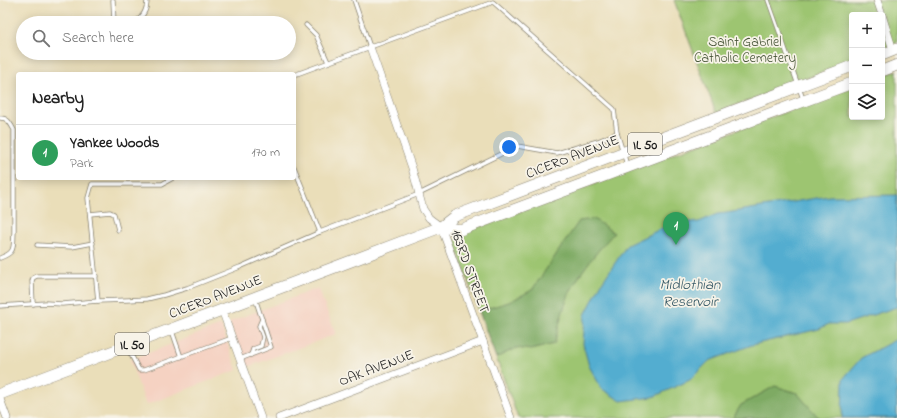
<!DOCTYPE html>
<meta charset="utf-8">
<style>
:root{--surface:#fff;--page:#f6f6f6;--text:#222;--muted:#767676;--line:#e0e0e0;--accent:#d1495b}
body{margin:0;font-family:"Indie Flower",sans-serif;background:var(--page);color:var(--text)}
.controls{position:absolute;right:12px;top:12px;display:grid;overflow:hidden;border-radius:4px;box-shadow:0 2px 10px #0003}
.controls button{width:36px;height:36px;display:grid;place-items:center;padding:0;border:0;border-bottom:1px solid var(--line);background:var(--surface);color:var(--text);font:20px sans-serif}
.you{position:absolute;left:509px;top:147px;width:14px;height:14px;margin:-10px;border:3px solid #fff;border-radius:50%;background:#1a73e8;box-shadow:0 0 0 6px #1a73e833}
.badge{display:grid;place-items:center;width:26px;height:26px;border-radius:50%;background:var(--accent);color:#fff;font-size:13px;font-weight:700}
.pin{position:absolute;translate:-50% -33px;filter:drop-shadow(0 1px 2px #0008)}
.pin::after{content:'';position:absolute;top:21px;width:14px;height:12px;background:inherit;clip-path:polygon(0 0,100% 0,50% 100%)}
.list{margin:0;padding:0;list-style:none}
h2{display:flex;justify-content:space-between;align-items:center;height:52px;margin:0;padding:0 16px;font-size:17px}
h2 small{font-size:13px;font-weight:400;color:var(--muted)}
.list li{display:grid;grid-template-columns:26px 1fr auto;gap:12px;align-items:center;box-sizing:border-box;height:56px;padding:0 16px;border-top:1px solid var(--line)}
.list b{display:block;font-size:15px;white-space:nowrap}
.list p{margin:0;font-size:13px;white-space:nowrap;color:var(--muted)}
.list em{font-size:13px;font-style:normal;color:var(--muted)}
.icon{flex:none;width:22px;height:22px;fill:none;stroke:currentColor;stroke-width:2;stroke-linecap:round;stroke-linejoin:round}
.map{position:relative;flex:none;width:897px;height:418px;overflow:hidden}
.search{position:absolute;background:var(--surface);box-shadow:0 2px 10px #0003;left:16px;top:16px;width:280px;height:44px;display:flex;align-items:center;gap:10px;box-sizing:border-box;padding:0 14px;border-radius:22px;color:var(--muted);font-size:15px}
.panel{position:absolute;background:var(--surface);box-shadow:0 2px 10px #0003;left:16px;top:72px;width:280px;height:108px;border-radius:4px}
.map>svg:first-child{display:block}
.built{fill:#f5d2c2}
.green{fill:#9dc571;stroke:#5c7046}
.forest{fill:#7eaa63;stroke:#4d6340}
.water{fill:#52add0;stroke:#376476}
.lines{fill:none;stroke-linecap:round;stroke-linejoin:round}
.lane-casing{stroke:#837d6a;stroke-width:5}
.street-casing{stroke:#837d6a;stroke-width:8}
.primary-casing{stroke:#837d6a;stroke-width:12}
.lane{stroke:#fff;stroke-width:3.5}
.street{stroke:#fff;stroke-width:7}
.primary{stroke:#fff;stroke-width:11}
.labels{text-anchor:middle;stroke-width:3.5;stroke-linejoin:round;paint-order:stroke}
.shield{fill:#f7f3e8;stroke:#5e5c59;stroke-width:1}
.shield-label{font-size:13px;font-weight:bold;fill:#1c1c1c}
.park-label{font-size:14px;fill:#49573a;stroke:#f7f3e8}
.street-label{font-size:14px;fill:#1c1c1c;stroke:#f7f3e8}
.water-label{font-size:15px;font-style:italic;fill:#325664;stroke:#f7f3e8}
</style>
<div class="map">
<svg width="897" height="418" viewBox="0 0 897 418">
<rect width="100%" height="100%" fill="#f7f3e8"/>
<filter id="ink" filterUnits="userSpaceOnUse"><feTurbulence type="fractalNoise" baseFrequency=".025" numOctaves="2"/><feDisplacementMap in="SourceGraphic" scale="8" xChannelSelector="R" yChannelSelector="G"/><feConvolveMatrix kernelMatrix="1 2 1 2 8 2 1 2 1" color-interpolation-filters="sRGB"/></filter>
<filter id="wash" filterUnits="userSpaceOnUse"><feTurbulence type="fractalNoise" baseFrequency=".012" numOctaves="4" result="noise"/><feDisplacementMap in="SourceGraphic" scale="16" xChannelSelector="R" yChannelSelector="G"/><feGaussianBlur stdDeviation="0.9" result="paint"/><feColorMatrix in="noise" values="0 0 0 0 0 0 0 0 0 0 0 0 0 0 0 0 0 1.4 0 .05"/><feComposite in="paint" operator="in"/></filter>
<g filter="url(#wash)">
<rect width="100%" height="100%" fill="#eadeb9"/>
<g class="built">
<path d="M318,288L336,334L245,368L229,322Z"/>
<path d="M221,325L237,370L146,405L130,360Z"/>
</g>
<g class="green">
<path d="M674,0H897V43L882,49V15H852V61L716,113Z"/>
<path d="M897,70V418H518L456,247C454,241 456,238 460,234L852,87V117H882V76Z"/>
</g>
<g class="forest">
<path d="M594,219L614,233C597,251 574,279 566,302C561,316 558,330 554,344L531,350L516,348L496,358L479,311L509,302L532,290L579,221Z"/>
<path d="M775,386L797,393L819,418H733L741,405Z"/>
</g>
<g class="water">
<path d="M897,195V307L846,324H829L819,329L752,345L709,361L690,380L653,397L621,401L602,389L589,366L583,344L585,315L601,284L627,245L675,222H699L717,214L726,213L829,196Z"/>
<path d="M897,339V418H842L843,379L861,358Z"/>
</g>
</g>
<g filter="url(#ink)">
<g class="lines">
<g class="lane-casing">
<g id="lane">
<path d="M113,0L114,23"/>
<path d="M354,0L370,47"/>
<path d="M768,0L803,99"/>
<path d="M135,23C143,16 147,11 147,0"/>
<path d="M306,25L316,35L328,62"/>
<path d="M294,75L493,2L614,109L617,133L627,165"/>
<path d="M0,118C8,118 10,123 14,130V232C13,248 16,252 0,258"/>
<path d="M294,167L320,232"/>
<path d="M90,214L110,212L114,214L118,230"/>
<path d="M37,245L72,247L93,243"/>
<path d="M98,301L88,198L92,184H162L173,178"/>
<path d="M33,304L32,281L33,278L37,276H96"/>
<path d="M0,306L46,303L62,304L98,301L128,300L147,299L164,295L187,288L240,267L320,232L419,194L517,146L557,153L598,141L617,133"/>
<path d="M172,331L181,357"/>
<path d="M127,347L139,370H144L232,338"/>
<path d="M251,355L253,349L261,346L263,337L259,326L262,319"/>
<path d="M240,359L271,347L255,298"/>
</g>
</g>
<g class="street-casing">
<g id="street">
<path d="M877,0L882,15"/>
<path d="M882,15L893,50"/>
<path d="M370,47L412,168L423,209L429,218L441,227L511,418"/>
<path d="M222,310L261,418"/>
<path d="M0,399L7,418"/>
<path d="M279,418L483,341"/>
</g>
</g>
<g class="primary-casing">
<g id="primary">
<path d="M882,55L897,49"/>
<path d="M882,71L897,65"/>
<path d="M441,227L460,230L852,83"/>
<path d="M0,394L441,227L455,216L852,66"/>
</g>
</g>
<use href="#lane" class="lane"/>
<use href="#street" class="street"/>
<use href="#primary" class="primary"/>
</g>
</g>
<g class="labels">
<g class="shield">
<rect x="628" y="133" width="34" height="22" rx="3"/>
<rect x="115" y="333" width="34" height="22" rx="3"/>
</g>
<g class="shield-label">
<text x="645" y="149">IL 50</text>
<text x="132" y="349">IL 50</text>
</g>
<g class="park-label">
<text x="745" y="46">Saint Gabriel<tspan x="745" dy="16">Catholic Cemetery</tspan></text>
</g>
<g class="street-label">
<text transform="translate(572 156) rotate(-21)" y="5">CICERO AVENUE</text>
<text transform="translate(471 271) rotate(70)" y="5">163RD STREET</text>
<text transform="translate(215 296) rotate(-21)" y="5">CICERO AVENUE</text>
<text transform="translate(376 367) rotate(-21)" y="5">OAK AVENUE</text>
</g>
<g class="water-label">
<text x="690" y="289">Midlothian<tspan x="690" dy="17">Reservoir</tspan></text>
</g>
</g>
</svg>
<div class="controls">
<button>+</button>
<button>−</button>
<button><svg class="icon" aria-label="layers" viewBox="0 0 24 24"><path d="M12 4l9 5-9 5-9-5zM3 14l9 5 9-5"/></svg></button>
</div>
<div class="you"></div>
<div class="pin badge" style="left:676px;top:245px;background:#2e9e5b">1</div>
<div class="search"><svg class="icon" aria-label="search" viewBox="0 0 24 24"><circle cx="10" cy="10" r="6"/><path d="M15 15l6 6"/></svg>Search here</div>
<section class="panel">
<h2>Nearby<small></small></h2>
<ul class="list">
<li><span class="badge" style="background:#2e9e5b">1</span><div><b>Yankee Woods</b><p>Park</p></div><em>170 m</em></li>
</ul>
</section>
</div>
